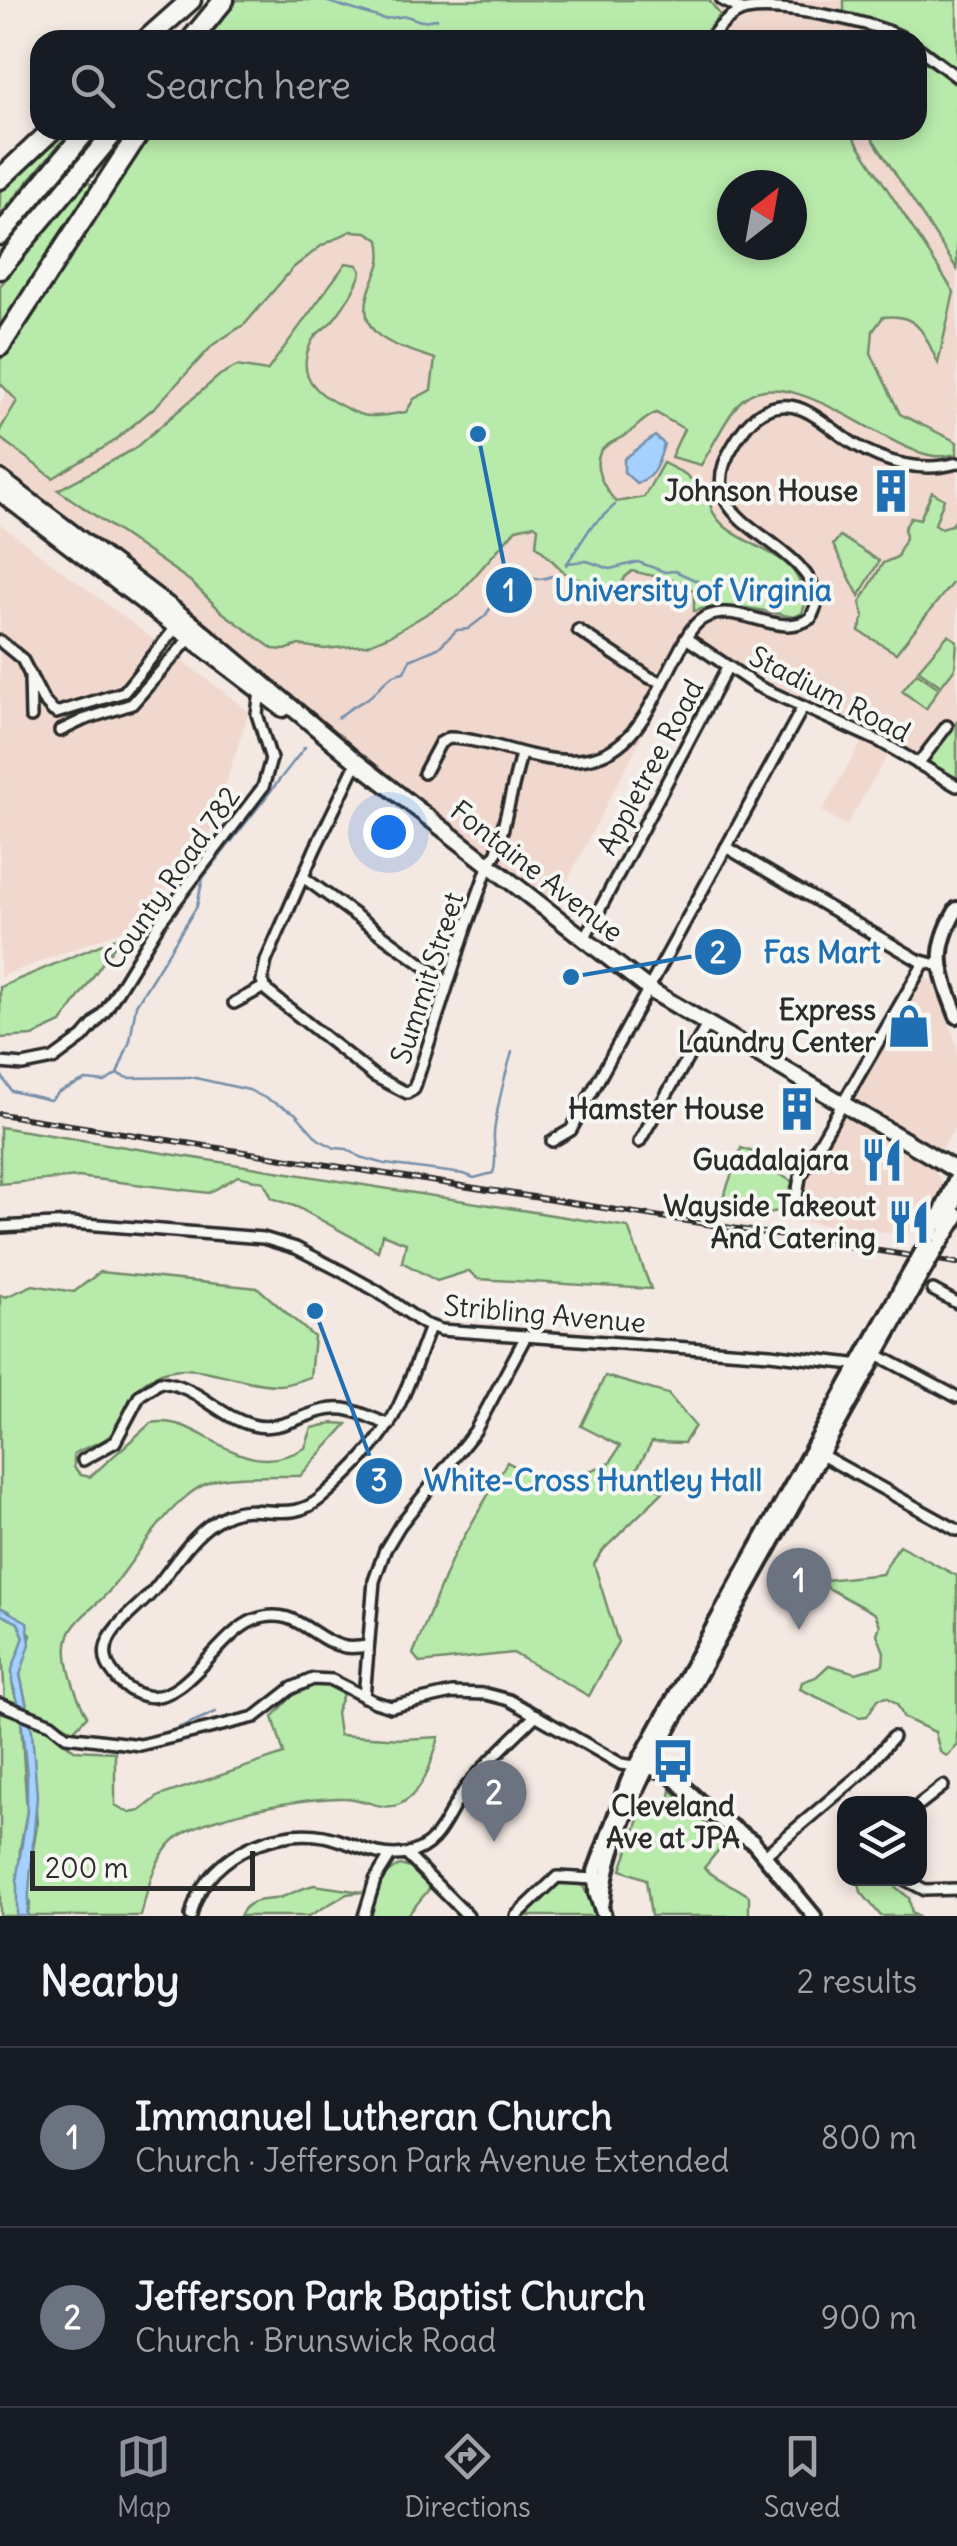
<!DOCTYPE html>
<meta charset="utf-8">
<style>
:root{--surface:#171b24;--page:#242831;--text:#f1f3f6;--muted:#9ea1a6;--line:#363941;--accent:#8c9099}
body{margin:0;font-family:Delius,sans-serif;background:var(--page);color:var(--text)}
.controls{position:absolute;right:30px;bottom:30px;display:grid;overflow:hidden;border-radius:20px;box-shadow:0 5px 15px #0003}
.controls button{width:90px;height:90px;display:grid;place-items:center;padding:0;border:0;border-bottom:2px solid var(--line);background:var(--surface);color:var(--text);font:50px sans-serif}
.compass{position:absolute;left:717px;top:170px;width:90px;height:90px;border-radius:50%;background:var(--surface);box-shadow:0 5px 15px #0003;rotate:31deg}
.scale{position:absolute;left:30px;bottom:25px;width:225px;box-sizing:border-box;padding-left:10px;border:5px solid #2b2b2b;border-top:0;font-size:28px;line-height:35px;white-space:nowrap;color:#2b2b2b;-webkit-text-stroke:8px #f6f6f2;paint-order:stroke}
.you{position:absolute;left:388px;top:832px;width:35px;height:35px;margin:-25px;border:8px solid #fff;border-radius:50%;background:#1a73e8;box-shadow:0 0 0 15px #1a73e833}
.badge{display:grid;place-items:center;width:65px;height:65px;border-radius:50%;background:var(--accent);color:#fff;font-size:32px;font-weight:700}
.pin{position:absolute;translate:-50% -82px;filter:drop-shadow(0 2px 5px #0008)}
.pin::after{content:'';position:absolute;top:52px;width:35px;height:30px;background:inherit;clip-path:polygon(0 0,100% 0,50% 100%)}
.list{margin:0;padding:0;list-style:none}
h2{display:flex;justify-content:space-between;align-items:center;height:130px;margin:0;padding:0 40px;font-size:42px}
h2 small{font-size:32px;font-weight:400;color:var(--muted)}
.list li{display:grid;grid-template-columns:65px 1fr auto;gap:30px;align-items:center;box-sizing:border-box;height:180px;padding:0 40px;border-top:2px solid var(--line)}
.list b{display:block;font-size:38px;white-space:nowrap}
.list p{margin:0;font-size:32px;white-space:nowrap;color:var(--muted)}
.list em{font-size:32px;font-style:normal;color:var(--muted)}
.icon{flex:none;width:55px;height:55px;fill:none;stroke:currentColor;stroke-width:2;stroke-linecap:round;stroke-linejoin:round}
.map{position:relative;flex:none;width:957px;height:1916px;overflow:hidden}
.search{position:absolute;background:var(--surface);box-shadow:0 5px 15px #0003;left:30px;right:30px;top:30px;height:110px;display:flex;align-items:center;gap:25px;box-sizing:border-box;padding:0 35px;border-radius:30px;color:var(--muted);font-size:38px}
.sheet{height:490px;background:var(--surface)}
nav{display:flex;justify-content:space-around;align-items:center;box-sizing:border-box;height:140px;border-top:2px solid var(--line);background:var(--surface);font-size:28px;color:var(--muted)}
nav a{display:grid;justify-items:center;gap:5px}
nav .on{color:var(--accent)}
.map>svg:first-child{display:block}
.built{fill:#f1d8ce;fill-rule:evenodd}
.green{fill:#b8ebab;stroke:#728b6b;stroke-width:2.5;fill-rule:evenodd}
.water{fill:#a4d1ff;stroke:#748faa;stroke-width:2.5}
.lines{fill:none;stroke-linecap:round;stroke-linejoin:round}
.stream{stroke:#748faa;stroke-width:2.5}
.street-casing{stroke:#2b2b2b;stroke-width:16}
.secondary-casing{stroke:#2b2b2b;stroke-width:20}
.primary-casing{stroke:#2b2b2b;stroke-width:21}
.highway-casing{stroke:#2b2b2b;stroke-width:25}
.street{stroke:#f6f6f2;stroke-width:9}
.secondary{stroke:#f6f6f2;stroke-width:12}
.primary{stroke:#f6f6f2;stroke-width:14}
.highway{stroke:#f6f6f2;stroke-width:18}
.rail-casing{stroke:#2b2b2b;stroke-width:6}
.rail{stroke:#f6f6f2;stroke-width:2.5;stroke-dasharray:8;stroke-linecap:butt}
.secondary-bridge-casing{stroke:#2b2b2b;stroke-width:20;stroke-linecap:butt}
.secondary-bridge{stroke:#f6f6f2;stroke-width:12}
.labels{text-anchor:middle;stroke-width:8;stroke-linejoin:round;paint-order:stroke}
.poi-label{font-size:28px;font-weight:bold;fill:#2b2b2b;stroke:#f6f6f2;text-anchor:end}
.street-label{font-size:28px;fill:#2b2b2b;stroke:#f6f6f2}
.leader{fill:none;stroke:#1f6fb2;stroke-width:4}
.callout-dot{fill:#1f6fb2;stroke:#f6f6f2;stroke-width:4}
.mark-label{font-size:30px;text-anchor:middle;font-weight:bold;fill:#fff}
.callout-label{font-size:30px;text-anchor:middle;font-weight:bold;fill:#1f6fb2;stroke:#f6f6f2;stroke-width:8;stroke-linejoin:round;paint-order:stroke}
</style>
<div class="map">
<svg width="957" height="1916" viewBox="0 0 957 1916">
<rect width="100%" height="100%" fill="#f4e8e2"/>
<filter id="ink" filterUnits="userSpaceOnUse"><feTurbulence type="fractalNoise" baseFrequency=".01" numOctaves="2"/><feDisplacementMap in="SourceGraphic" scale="20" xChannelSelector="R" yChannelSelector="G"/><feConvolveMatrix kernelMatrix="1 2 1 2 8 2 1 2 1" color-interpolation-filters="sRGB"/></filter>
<g filter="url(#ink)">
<g class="built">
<path d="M252,0H957V787L892,748L846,826L822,811L865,736L857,730L859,725L779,690L765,677L723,671L688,647L555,905L313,727L263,674L214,629L0,465V403L168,130H917V40H224ZM732,185H792V245H732Z"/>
<path d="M0,524L249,711L207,842L134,926L0,977Z"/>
<path d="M925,978L935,984L957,1045V1124L939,1153L935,1172L943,1184L938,1211L924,1215L908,1235L796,1221L806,1177Z"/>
</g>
<g class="green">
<path d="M237,0H709L720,15L708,29L704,40H207Z"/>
<path d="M844,0H957V72C919,41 893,22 844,13Z"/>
<path d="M917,52L957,81V269L867,130H917Z"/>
<path d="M64,130H71L0,215V192Z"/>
<path d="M147,130H849L954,292L938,363C924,335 920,313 883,317L873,331L871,353L900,414L957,442V454C950,455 941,457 934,456C885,450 788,359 742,400C728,413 712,448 701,465L671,457L684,429L656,413C644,418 639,425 629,433C621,439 608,442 602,450C590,466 605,489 616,502L644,497L663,463L685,474L709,495C709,538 772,543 794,572C801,581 803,592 806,602L802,613L794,617C759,610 729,601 694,611V591L683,583L632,571L625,577L616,595L566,574L536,545L538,528L534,525L516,529L458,595L393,634L367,645L324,649L299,645L285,650L273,649L222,612L190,581L58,490L134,449L220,375L237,366L267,371L346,263L357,265L361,271C357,288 345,305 334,319C328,327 316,332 312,341C298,368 308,386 331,400C366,420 367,418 406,412L414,399L431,390L435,359C400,346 354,340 369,292C376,269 384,266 379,240L367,232L351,231L321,246L293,268L245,324L214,344L156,406L113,442L53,478L0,438V430L17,401L0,383V360ZM732,185H792V245H732Z"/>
<path d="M86,181L92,185L0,329V286Z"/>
<path d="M932,492L944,499L935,524L941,528L952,525L957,516V582H953L896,653L859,631L864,616L860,603L883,563L897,557L906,536L904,529L911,517L920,519Z"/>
<path d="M840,536L879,561L859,596L833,545Z"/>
<path d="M948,635L957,641L955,668L941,686L918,670Z"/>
<path d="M917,673L939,688L926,709L902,691Z"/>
<path d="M957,722V779L931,765L929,759Z"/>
<path d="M121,936L61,1023L33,1036L0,1038V987Z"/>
<path d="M0,1127L628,1227L651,1289L478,1279L469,1271L437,1281L402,1262L406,1243L382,1234L378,1251L297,1207L272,1198L264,1182L238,1176L209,1193L78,1177L0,1184Z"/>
<path d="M741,1148L759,1154L761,1164L793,1182L778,1211L768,1213L767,1219L725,1209L721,1204Z"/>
<path d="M100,1272L258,1288L314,1337L310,1377C300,1380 289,1385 279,1385C240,1386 192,1356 155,1376C122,1393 132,1407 114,1431C105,1444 87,1445 74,1454V1467L81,1475L90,1477L151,1423C203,1412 236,1486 305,1448L312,1428L334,1423L347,1424L300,1476C279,1476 234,1475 216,1480C172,1492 138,1557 110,1590C98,1605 77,1617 69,1635C61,1656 76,1697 87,1716L74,1730L28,1711L20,1675L31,1635L10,1612L0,1607V1295L6,1297L33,1285L74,1292Z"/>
<path d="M605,1376L668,1394L695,1426L684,1443L652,1442L633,1476L663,1492L604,1549L594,1564L618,1642L589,1696L513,1653L420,1663L413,1654L453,1556L507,1462L551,1486L610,1463L620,1446L581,1426Z"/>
<path d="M899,1545L957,1576V1746L947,1756L940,1752L935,1732L904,1718L897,1704L887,1697L878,1699L867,1716L859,1717L800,1689L802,1682L816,1677L829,1665L856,1673L883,1665L884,1652L877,1634L880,1625L875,1614L815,1581L882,1574Z"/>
<path d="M0,1614L18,1623L24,1637C16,1668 5,1676 20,1708L5,1703Z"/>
<path d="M310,1684H323L343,1694L336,1712L339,1735L403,1739L439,1737C433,1759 424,1791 402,1803C383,1813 365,1798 344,1798C306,1797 202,1815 174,1840C154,1858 147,1890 141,1916H27L30,1905L27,1886L37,1826L30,1722L46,1727L74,1750L115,1752V1805L130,1813L140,1811L159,1796L284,1754L273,1717L292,1696Z"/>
<path d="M0,1707L21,1720L27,1811L20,1849L17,1916H0Z"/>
<path d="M671,1790L725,1842L704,1868C718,1881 733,1884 749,1896V1916H651L646,1879L621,1870L642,1811L666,1818Z"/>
<path d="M400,1865L417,1870L430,1888L407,1916H369C373,1893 378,1876 400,1865Z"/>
<path d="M858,1879H886L909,1898L912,1913L917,1916H881L861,1892Z"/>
<path d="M566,1881L583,1886L597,1916H523L553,1886Z"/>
<path d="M314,1885L362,1892L347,1894L309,1916H240C250,1895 264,1903 282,1897C293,1893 302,1888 314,1885Z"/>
</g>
<g class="water">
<path d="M655,436L664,444C659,461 655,479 636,483L624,472V459Z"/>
<path d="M0,1607L27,1622L30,1644L20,1675L32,1731L37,1796L27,1916H17V1875L27,1811V1774L20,1708L12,1682V1669L24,1637L18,1623L0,1614Z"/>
</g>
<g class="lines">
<g class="stream">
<path d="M322,0L384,19L406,16L421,21L437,19"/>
<path d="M567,563L587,561L610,569L638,562L665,572L675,571L713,588L724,585"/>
<path d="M566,565L591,527L615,505"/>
<path d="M338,718C348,709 354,706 365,700C379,692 386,674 404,672L410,660L438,648L457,630L468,629L485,616L514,573L522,569C532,581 538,581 552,576"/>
<path d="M0,1073L11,1091L50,1100L59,1092L86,1080L105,1082L117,1074L130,1041L136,1005L197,906L203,878L305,747"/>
<path d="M117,1074L128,1078L191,1077L249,1090L295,1113L318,1139L335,1148L347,1149L360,1157L385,1164L464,1174L474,1178L493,1173C498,1159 493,1147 494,1133C497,1105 504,1079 512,1052"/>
<path d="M143,1739L159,1736L216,1712"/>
</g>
<g class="street-casing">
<g id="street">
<path d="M722,0L742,10"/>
<path d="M710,40C717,28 732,13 746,10C783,4 874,21 907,40"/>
<path d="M917,47L957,77"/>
<path d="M578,630L650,678L662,682"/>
<path d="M686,638L757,686L881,742L957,786"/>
<path d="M0,641L22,659L43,700L53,711"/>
<path d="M30,675L31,717"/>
<path d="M56,713L124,692L177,626"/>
<path d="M60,731L83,720L132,704L190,638"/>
<path d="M357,762L315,849L266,961L262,981L267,991L374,1076L407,1093L414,1089L466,928L489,864L497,852L521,754"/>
<path d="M918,764L947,726"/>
<path d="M424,773L440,743L449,738C495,739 539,767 586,759C637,752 656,693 678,653C685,640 692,623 706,617C742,601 777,640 811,618L818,601C804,532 682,527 734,444C742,431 751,417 766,410C801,394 826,427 854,444C885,463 922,473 957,463"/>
<path d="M726,847L918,960L940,966"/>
<path d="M303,877L448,983"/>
<path d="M584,939L727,668"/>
<path d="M234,1003L264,987"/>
<path d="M0,1063L23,1065L53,1059L83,1037L106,1010L160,922L263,787L271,759L257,714L260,692"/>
<path d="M552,1141L571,1130L803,707"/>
<path d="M639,1142L707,1025"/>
<path d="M796,1203L800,1177L924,963"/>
<path d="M0,1227L72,1223L263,1238L296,1248L339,1270L377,1291L424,1324L441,1330L770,1354L861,1365"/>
<path d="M933,1290L957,1303"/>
<path d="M874,1353L957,1397"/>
<path d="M818,1453L957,1530"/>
<path d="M83,1460L115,1442L140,1395L160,1382C198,1385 217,1416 252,1425C285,1434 312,1405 344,1409C359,1411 374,1419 389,1425"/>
<path d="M368,1646C361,1647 352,1648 345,1647C311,1640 296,1604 254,1620C217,1635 186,1704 146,1696C134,1694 122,1686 115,1676C85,1640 133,1615 153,1591C174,1566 195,1528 227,1515C259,1501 289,1525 321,1498C343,1479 368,1455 384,1431C403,1406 418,1356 430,1327"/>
<path d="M364,1697L374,1581L385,1550L400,1525L475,1431L526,1336"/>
<path d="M0,1704L51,1724L66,1736L140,1745L255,1717L292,1688L313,1679L332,1680L375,1702L391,1707L452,1693L486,1694L509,1700L621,1764L636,1766"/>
<path d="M920,1804L943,1786"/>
<path d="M406,1854C443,1846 447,1810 468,1785C489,1760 513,1738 536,1715"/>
<path d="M765,1855L863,1772L893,1737"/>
<path d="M902,1878L925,1890L957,1889"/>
<path d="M191,1916C201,1861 270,1826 324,1836C353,1842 375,1859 406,1854L468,1916"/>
<path d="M364,1916L375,1880L390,1856"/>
<path d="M516,1916L557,1877L595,1879"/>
</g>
</g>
<g class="secondary-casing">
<g id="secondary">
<path d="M957,909C931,953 940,971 957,1016"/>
<path d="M946,1227L957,1196"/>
<path d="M928,1241L957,1177"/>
<path d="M644,1766L667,1772L713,1814L753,1842L814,1916"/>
<path d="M603,1901C606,1856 628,1807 648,1766L915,1286"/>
<path d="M604,1916L596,1893L595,1871L628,1781L904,1283"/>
</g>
</g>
<g class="primary-casing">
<g id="primary">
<path d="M0,478L189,621L357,762L650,990L957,1171"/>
<path d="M0,493L283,709"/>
<path d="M940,1243L957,1216"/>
</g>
</g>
<g class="highway-casing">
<g id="highway">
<path d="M146,40L191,0"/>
<path d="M191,40L224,0"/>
<path d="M0,179L52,130"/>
<path d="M0,235L87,130"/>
<path d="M0,269L116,130"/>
<path d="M0,346L141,130"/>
</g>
</g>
<use href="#street" class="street"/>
<use href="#secondary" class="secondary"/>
<use href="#primary" class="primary"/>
<use href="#highway" class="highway"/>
<g class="rail-casing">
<path id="rail" d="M0,1114L957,1263"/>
</g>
<use href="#rail" class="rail"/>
<g class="secondary-bridge-casing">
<g id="secondary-bridge">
<path d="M904,1283L928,1241"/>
<path d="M915,1286L940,1243"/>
</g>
</g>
<use href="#secondary-bridge" class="secondary-bridge"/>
</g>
</g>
<defs>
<g id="building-bare" transform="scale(3.45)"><path d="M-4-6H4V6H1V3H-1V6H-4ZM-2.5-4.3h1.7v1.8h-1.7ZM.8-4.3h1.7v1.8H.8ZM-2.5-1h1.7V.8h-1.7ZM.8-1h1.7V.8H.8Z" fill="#1f6fb2" stroke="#f6f6f2" stroke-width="2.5" paint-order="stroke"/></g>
<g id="shop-bare" transform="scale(3.45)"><path d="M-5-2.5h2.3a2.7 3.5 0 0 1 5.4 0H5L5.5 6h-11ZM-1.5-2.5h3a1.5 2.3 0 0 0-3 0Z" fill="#1f6fb2" stroke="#f6f6f2" stroke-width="2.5" paint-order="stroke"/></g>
<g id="restaurant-bare" transform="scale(3.45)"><path d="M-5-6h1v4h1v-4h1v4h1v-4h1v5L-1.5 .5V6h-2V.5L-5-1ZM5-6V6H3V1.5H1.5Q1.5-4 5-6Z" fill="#1f6fb2" stroke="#f6f6f2" stroke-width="2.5" paint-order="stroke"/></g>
<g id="bus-bare" transform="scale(3.45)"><path d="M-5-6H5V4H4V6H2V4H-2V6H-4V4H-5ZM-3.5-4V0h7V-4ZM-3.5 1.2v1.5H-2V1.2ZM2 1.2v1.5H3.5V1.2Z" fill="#1f6fb2" stroke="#f6f6f2" stroke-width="2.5" paint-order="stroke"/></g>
</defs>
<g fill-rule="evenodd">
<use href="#building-bare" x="891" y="491"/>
<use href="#shop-bare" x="909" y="1026"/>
<use href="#building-bare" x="797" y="1109"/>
<use href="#restaurant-bare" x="882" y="1160"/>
<use href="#restaurant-bare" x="909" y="1222"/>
<use href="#bus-bare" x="673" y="1761"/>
</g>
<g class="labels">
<g class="poi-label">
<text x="858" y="501">Johnson House</text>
<text x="876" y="1020">Express<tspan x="876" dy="32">Laundry Center</tspan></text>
<text x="764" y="1119">Hamster House</text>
<text x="849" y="1170">Guadalajara</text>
<text x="876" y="1216">Wayside Takeout<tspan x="876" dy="32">And Catering</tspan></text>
<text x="673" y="1816" text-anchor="middle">Cleveland<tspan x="673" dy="32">Ave at JPA</tspan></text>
</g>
<g class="street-label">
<text transform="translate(830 694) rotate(27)" y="10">Stadium Road</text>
<text transform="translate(650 767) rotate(-62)" y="10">Appletree Road</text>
<text transform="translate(537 871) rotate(38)" y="10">Fontaine Avenue</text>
<text transform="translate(171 878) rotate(-55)" y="10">County Road 782</text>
<text transform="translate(427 978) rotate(-72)" y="10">Summit Street</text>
<text transform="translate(545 1314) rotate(5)" y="10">Stribling Avenue</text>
</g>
</g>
<path class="leader" d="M478 434L509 590M571 977L718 952M315 1311L379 1481"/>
<g class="callout-dot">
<circle cx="478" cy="434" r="10"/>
<circle cx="571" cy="977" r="10"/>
<circle cx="315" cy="1311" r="10"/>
<circle cx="509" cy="590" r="25"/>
<circle cx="718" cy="952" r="25"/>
<circle cx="379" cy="1481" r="25"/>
</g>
<g class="mark-label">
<text x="509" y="601">1</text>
<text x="718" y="963">2</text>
<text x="379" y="1491">3</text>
</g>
<g class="callout-label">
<text x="693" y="601">University of Virginia</text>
<text x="822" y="963">Fas Mart</text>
<text x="593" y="1491">White-Cross Huntley Hall</text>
</g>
</svg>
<div class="controls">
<button><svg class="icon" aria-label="layers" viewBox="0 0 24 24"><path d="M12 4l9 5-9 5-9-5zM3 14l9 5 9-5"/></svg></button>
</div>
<svg class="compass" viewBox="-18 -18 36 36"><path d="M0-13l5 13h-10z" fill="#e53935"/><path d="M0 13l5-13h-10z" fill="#9ea1a6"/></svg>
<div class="scale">200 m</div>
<div class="you"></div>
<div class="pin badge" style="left:799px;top:1630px;background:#6b7280">1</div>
<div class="pin badge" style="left:494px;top:1842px;background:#6b7280">2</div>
<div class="search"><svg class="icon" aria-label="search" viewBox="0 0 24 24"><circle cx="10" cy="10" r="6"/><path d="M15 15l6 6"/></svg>Search here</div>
</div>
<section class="sheet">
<h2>Nearby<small>2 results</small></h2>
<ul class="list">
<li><span class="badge" style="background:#6b7280">1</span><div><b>Immanuel Lutheran Church</b><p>Church · Jefferson Park Avenue Extended</p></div><em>800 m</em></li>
<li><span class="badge" style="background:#6b7280">2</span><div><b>Jefferson Park Baptist Church</b><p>Church · Brunswick Road</p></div><em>900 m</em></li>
</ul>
</section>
<nav>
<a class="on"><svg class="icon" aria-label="map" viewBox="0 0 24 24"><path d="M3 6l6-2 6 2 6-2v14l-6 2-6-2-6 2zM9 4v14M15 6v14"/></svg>Map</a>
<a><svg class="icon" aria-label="directions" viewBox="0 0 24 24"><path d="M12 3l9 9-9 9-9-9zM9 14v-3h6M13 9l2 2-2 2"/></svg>Directions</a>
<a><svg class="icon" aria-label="saved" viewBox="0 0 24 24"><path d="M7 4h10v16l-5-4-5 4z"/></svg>Saved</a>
</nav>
